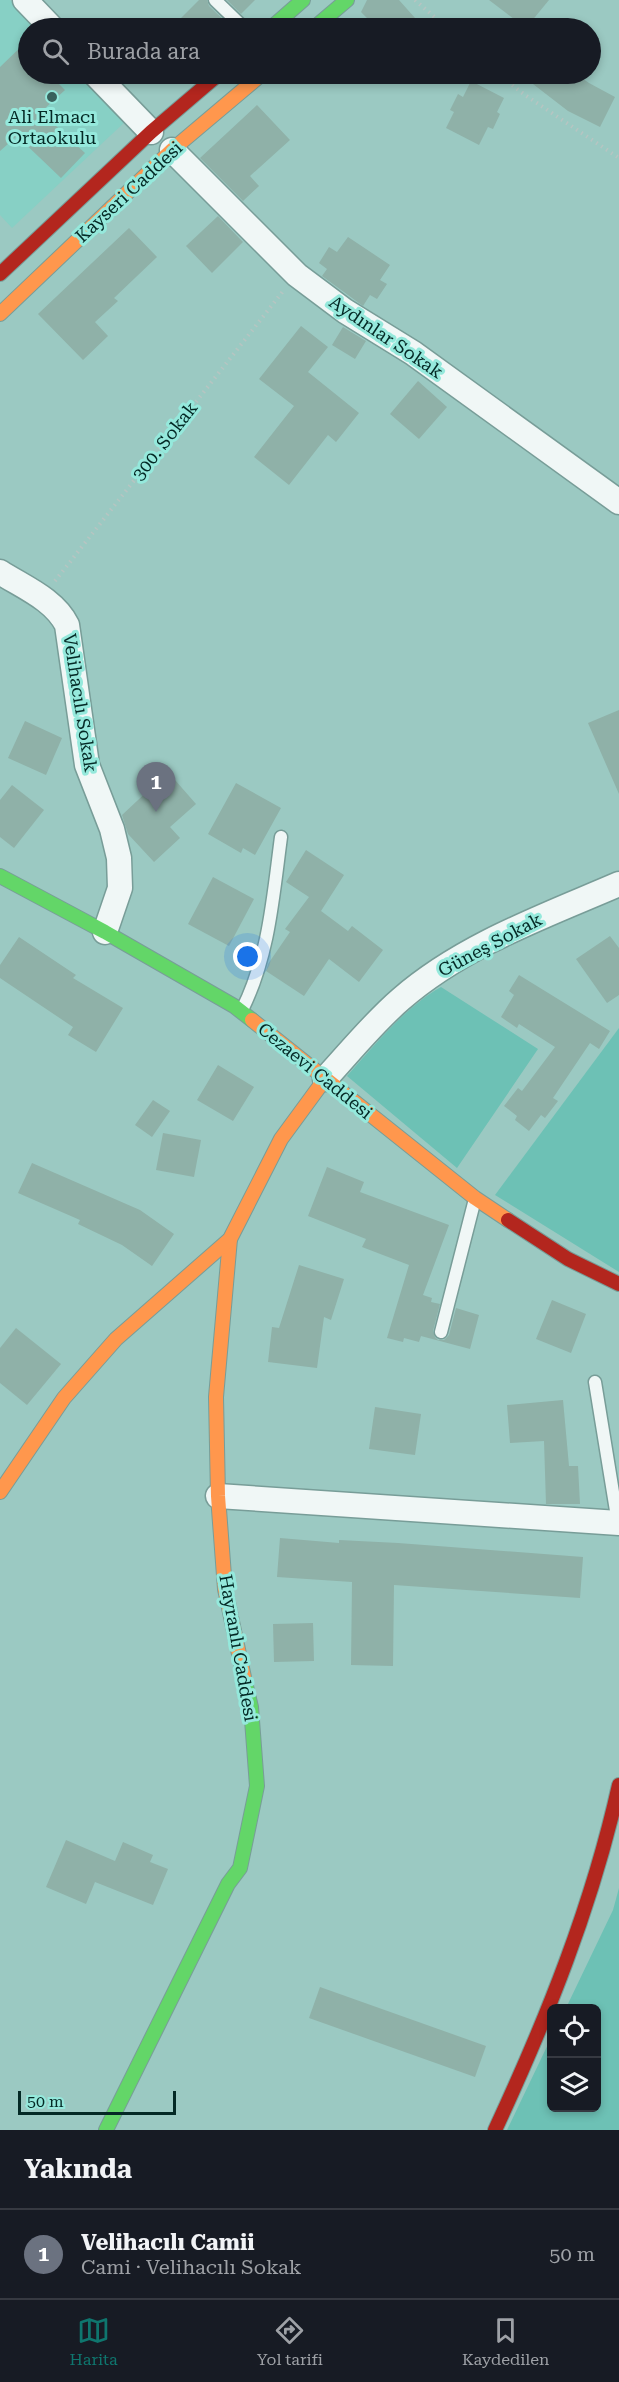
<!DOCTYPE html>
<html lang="tr">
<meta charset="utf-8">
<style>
:root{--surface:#171b24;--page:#242831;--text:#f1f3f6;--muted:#9ea1a6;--line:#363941;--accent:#0f766e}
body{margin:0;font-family:"Roboto Serif",serif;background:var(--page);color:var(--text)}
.controls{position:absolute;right:18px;bottom:18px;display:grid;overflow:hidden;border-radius:9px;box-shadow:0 3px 9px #0003}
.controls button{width:54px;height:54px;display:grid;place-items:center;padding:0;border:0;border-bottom:2px solid var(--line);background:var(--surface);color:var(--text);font:30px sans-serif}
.scale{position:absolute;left:18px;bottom:15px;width:158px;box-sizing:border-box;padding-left:6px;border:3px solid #042925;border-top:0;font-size:16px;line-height:21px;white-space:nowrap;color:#042925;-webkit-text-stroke:4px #95e9dc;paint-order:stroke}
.you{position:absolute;left:248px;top:957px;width:21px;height:21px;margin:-15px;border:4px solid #fff;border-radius:50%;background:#1a73e8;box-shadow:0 0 0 9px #1a73e833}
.badge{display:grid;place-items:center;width:39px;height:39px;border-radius:50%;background:var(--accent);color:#fff;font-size:20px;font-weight:700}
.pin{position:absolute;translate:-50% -50px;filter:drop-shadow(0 2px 3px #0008)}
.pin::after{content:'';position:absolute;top:32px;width:21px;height:18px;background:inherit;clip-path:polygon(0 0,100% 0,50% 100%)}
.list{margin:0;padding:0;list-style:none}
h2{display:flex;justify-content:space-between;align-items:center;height:78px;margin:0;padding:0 24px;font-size:26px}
h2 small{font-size:20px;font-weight:400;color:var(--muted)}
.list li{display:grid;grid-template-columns:39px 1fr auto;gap:18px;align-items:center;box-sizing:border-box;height:90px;padding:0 24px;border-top:2px solid var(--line)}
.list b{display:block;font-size:22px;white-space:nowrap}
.list p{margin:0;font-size:20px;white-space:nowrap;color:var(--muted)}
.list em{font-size:20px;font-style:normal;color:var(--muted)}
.icon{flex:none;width:33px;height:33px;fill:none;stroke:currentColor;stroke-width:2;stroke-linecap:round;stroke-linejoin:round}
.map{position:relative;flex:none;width:619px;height:2130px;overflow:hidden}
.search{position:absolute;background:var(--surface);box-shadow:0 3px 9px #0003;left:18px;right:18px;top:18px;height:66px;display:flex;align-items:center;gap:15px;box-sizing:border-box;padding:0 21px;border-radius:33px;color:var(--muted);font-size:22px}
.sheet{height:168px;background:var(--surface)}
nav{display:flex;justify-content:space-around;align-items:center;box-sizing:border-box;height:84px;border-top:2px solid var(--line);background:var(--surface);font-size:16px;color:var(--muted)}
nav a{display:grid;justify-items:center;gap:3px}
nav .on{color:var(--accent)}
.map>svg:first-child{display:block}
.built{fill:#87d0c5}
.green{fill:#6dc1b5}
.building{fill:#8fb1a8}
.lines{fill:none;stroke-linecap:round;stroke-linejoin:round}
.lane-casing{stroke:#789d98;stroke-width:15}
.street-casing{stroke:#789d98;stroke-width:27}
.fast-casing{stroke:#789d98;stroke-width:16}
.slow-casing{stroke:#789d98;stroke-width:16}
.jam-casing{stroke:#789d98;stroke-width:16}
.path{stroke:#b6c5c2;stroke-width:4;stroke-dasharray:1.5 4.5;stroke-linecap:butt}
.lane{stroke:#f0f7f6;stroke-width:12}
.street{stroke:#f0f7f6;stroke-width:24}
.fast{stroke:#63d668;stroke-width:14}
.slow{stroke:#ff974d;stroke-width:14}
.jam{stroke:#b3261e;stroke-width:14}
.poi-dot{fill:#39615c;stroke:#95e9dc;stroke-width:2}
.labels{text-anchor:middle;stroke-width:6;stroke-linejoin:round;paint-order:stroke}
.poi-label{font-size:18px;fill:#042925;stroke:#95e9dc}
.street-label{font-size:18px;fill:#042925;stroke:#95e9dc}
</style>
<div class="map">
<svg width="619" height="2130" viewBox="0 0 619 2130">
<rect width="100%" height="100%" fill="#9bc9c2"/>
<path class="built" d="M0,0H10L38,28H28V74H82L127,120L12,228L0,215Z"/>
<g class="green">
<path d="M441,987L538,1049L457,1168L347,1076C374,1046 405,1007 441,987Z"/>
<path d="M619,1028V1272L495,1195Z"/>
<path d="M619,1888V2130H507L551,2038L552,2108H596V2008H566L613,1910Z"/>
</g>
<g class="building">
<path d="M199,0H207L209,6L229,25L226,28H171Z"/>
<path d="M227,0H255L241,14Z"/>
<path d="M367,0H399L415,18L404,28H358L368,19L361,12Z"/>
<path d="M489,0H549L526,28Z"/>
<path d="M28,40V74H49L65,90L41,112L85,153L61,178L17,136L0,151V67Z"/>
<path d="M520,74H576L589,83L615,97L600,127L568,111Z"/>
<path d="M471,81L504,98L497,112L500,114L493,129L488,127L479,145L446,128L454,112L450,110L458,94L463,97Z"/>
<path d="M257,105L290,140L250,176L259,186L243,201L200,158Z"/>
<path d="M218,216L243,242L212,273L186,246Z"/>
<path d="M129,228L157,257L114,298L118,301L95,322L108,336L83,360L38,314Z"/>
<path d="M348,237L390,265L380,280L387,284L377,299L370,295L363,306L322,276L327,269L319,263L329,247L337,252Z"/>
<path d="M301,326L328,347L308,372L359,413L336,442L328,435L289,485L254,457L294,406L259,379Z"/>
<path d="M343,327L366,341L355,359L332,345Z"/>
<path d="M418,381L447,407L419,439L390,414Z"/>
<path d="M619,710V794L588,723Z"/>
<path d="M25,721L62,738L46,775L8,758Z"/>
<path d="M168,772L196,804L170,827L180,838L154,862L128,834L122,815Z"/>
<path d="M236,783L281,808L255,855L243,848L241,853L208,834Z"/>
<path d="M12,785L44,810L14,848L0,837V800Z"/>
<path d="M306,850L344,875L321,911L348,931L352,926L383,950L359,982L329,959L304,996L266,971L268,964L290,932L285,929L309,897L286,882Z"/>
<path d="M213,877L254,899L229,946L188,924Z"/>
<path d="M610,936L619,948V995L607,1003L576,959Z"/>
<path d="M19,937L76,975L73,978L123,1008L96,1052L68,1035L73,1027L0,978V965Z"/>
<path d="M519,975L610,1031L599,1049L590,1043L553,1098L558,1101L545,1118L541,1115L529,1131L515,1120L517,1116L504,1106L518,1088L522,1091L555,1047L519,1024L517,1028L501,1017L514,995L509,991Z"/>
<path d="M218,1065L254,1087L233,1121L197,1100Z"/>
<path d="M153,1100L170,1111L152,1137L135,1125Z"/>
<path d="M163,1133L201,1140L194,1177L156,1170Z"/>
<path d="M32,1163L140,1210L174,1234L152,1266L122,1245L78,1224L80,1220L18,1193Z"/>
<path d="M327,1167L364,1182L360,1192L449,1225L423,1295L432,1298L431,1302L440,1304L433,1331L435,1337L438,1340H444L449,1335L456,1308L479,1315L470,1349L421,1336L419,1342L404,1338L403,1342L387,1338L409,1265L362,1247L366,1239L308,1216Z"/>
<path d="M299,1265L344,1279L331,1320L324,1317L317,1368L268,1362L272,1327L279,1328Z"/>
<path d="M552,1300L586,1314L571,1353L536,1339Z"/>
<path d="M16,1328L61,1364L27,1405L0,1383V1348Z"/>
<path d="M563,1400L569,1466H578L580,1504H546L544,1441L510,1443L507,1405Z"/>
<path d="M375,1407L421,1414L415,1455L369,1449Z"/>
<path d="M280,1538L339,1543V1540L398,1543L583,1557L580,1598L394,1585L393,1666L351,1665L352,1582L277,1577Z"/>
<path d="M313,1623L314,1661L274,1662L273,1624Z"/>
<path d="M66,1840L115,1861L123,1842L153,1855L150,1862L168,1869L153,1905L95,1882L86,1904L46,1887Z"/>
<path d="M320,1987L486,2046L475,2077L309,2018Z"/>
</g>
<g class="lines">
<g class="lane-casing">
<g id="lane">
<path d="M215,0L244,28"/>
<path d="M242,1010C269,956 273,897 281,837"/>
<path d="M441,1332L475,1199"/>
<path d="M595,1382L618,1523"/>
</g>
</g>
<g class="street-casing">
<g id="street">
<path d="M25,0L52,28"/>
<path d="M95,74L151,132"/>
<path d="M172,150L297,275L345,311L413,353L619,502"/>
<path d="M0,572C23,587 54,599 67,625L87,765L112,829L119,858L120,888L105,932"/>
<path d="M325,1079C350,1052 373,1023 401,999C463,945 545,916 619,884"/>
<path d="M218,1496L619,1523"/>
</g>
</g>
<g class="fast-casing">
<g id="fast">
<path d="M271,28L303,0"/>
<path d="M314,28L347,0"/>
<path d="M0,876L105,932L234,1006L252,1020"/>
<path d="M106,2130L228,1884L240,1868L257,1786L251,1707L245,1682"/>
</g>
</g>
<g class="slow-casing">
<g id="slow">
<path d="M0,314L172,150L262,74"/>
<path d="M252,1020L475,1198L508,1220"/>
<path d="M230,1239L216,1397L218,1496L225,1589L245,1682"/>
<path d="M0,1492L64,1398L116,1339L230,1239L281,1139L325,1079"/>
</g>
</g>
<g class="jam-casing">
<g id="jam">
<path d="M0,274L151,132L219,74"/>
<path d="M508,1220L568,1259L619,1284"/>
<path d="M495,2130C547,2018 592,1906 619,1785"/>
</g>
</g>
<g class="path">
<path d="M415,0L447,28"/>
<path d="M498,74L525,95L619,158"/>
<path d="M55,581L284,290"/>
</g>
<use href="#lane" class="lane"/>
<use href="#street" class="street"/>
<use href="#fast" class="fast"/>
<use href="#slow" class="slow"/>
<use href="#jam" class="jam"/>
</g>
<circle class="poi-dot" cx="52" cy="97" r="6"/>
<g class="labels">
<g class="poi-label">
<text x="52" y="123">Ali Elmacı<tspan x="52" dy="21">Ortaokulu</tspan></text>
</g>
<g class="street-label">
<text transform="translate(129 192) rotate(-43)" y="6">Kayseri Caddesi</text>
<text transform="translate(386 337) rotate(34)" y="6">Aydınlar Sokak</text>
<text transform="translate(165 441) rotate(-52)" y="6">300. Sokak</text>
<text transform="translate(80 703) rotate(81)" y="6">Velihacılı Sokak</text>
<text transform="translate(490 945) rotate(-28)" y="6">Güneş Sokak</text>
<text transform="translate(315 1071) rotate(39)" y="6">Cezaevi Caddesi</text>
<text transform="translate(238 1648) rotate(80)" y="6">Hayranlı Caddesi</text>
</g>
</g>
</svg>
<div class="controls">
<button><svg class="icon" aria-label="locate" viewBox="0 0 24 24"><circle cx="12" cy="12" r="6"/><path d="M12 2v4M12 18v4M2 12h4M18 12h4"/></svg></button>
<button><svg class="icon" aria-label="layers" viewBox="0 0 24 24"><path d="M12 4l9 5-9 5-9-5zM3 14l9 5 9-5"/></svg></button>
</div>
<div class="scale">50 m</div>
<div class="you"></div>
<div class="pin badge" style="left:156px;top:812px;background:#6b7280">1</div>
<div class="search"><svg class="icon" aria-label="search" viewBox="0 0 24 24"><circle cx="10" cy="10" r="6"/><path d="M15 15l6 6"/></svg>Burada ara</div>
</div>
<section class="sheet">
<h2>Yakında<small></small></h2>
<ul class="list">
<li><span class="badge" style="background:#6b7280">1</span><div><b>Velihacılı Camii</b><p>Cami · Velihacılı Sokak</p></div><em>50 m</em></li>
</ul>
</section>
<nav>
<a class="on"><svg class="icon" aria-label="map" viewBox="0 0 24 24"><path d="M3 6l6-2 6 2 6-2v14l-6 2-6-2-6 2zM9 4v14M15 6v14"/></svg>Harita</a>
<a><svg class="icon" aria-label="directions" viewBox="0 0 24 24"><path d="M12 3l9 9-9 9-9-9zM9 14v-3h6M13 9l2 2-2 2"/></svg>Yol tarifi</a>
<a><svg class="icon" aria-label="saved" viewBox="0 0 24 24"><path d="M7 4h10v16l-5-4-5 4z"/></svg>Kaydedilen</a>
</nav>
